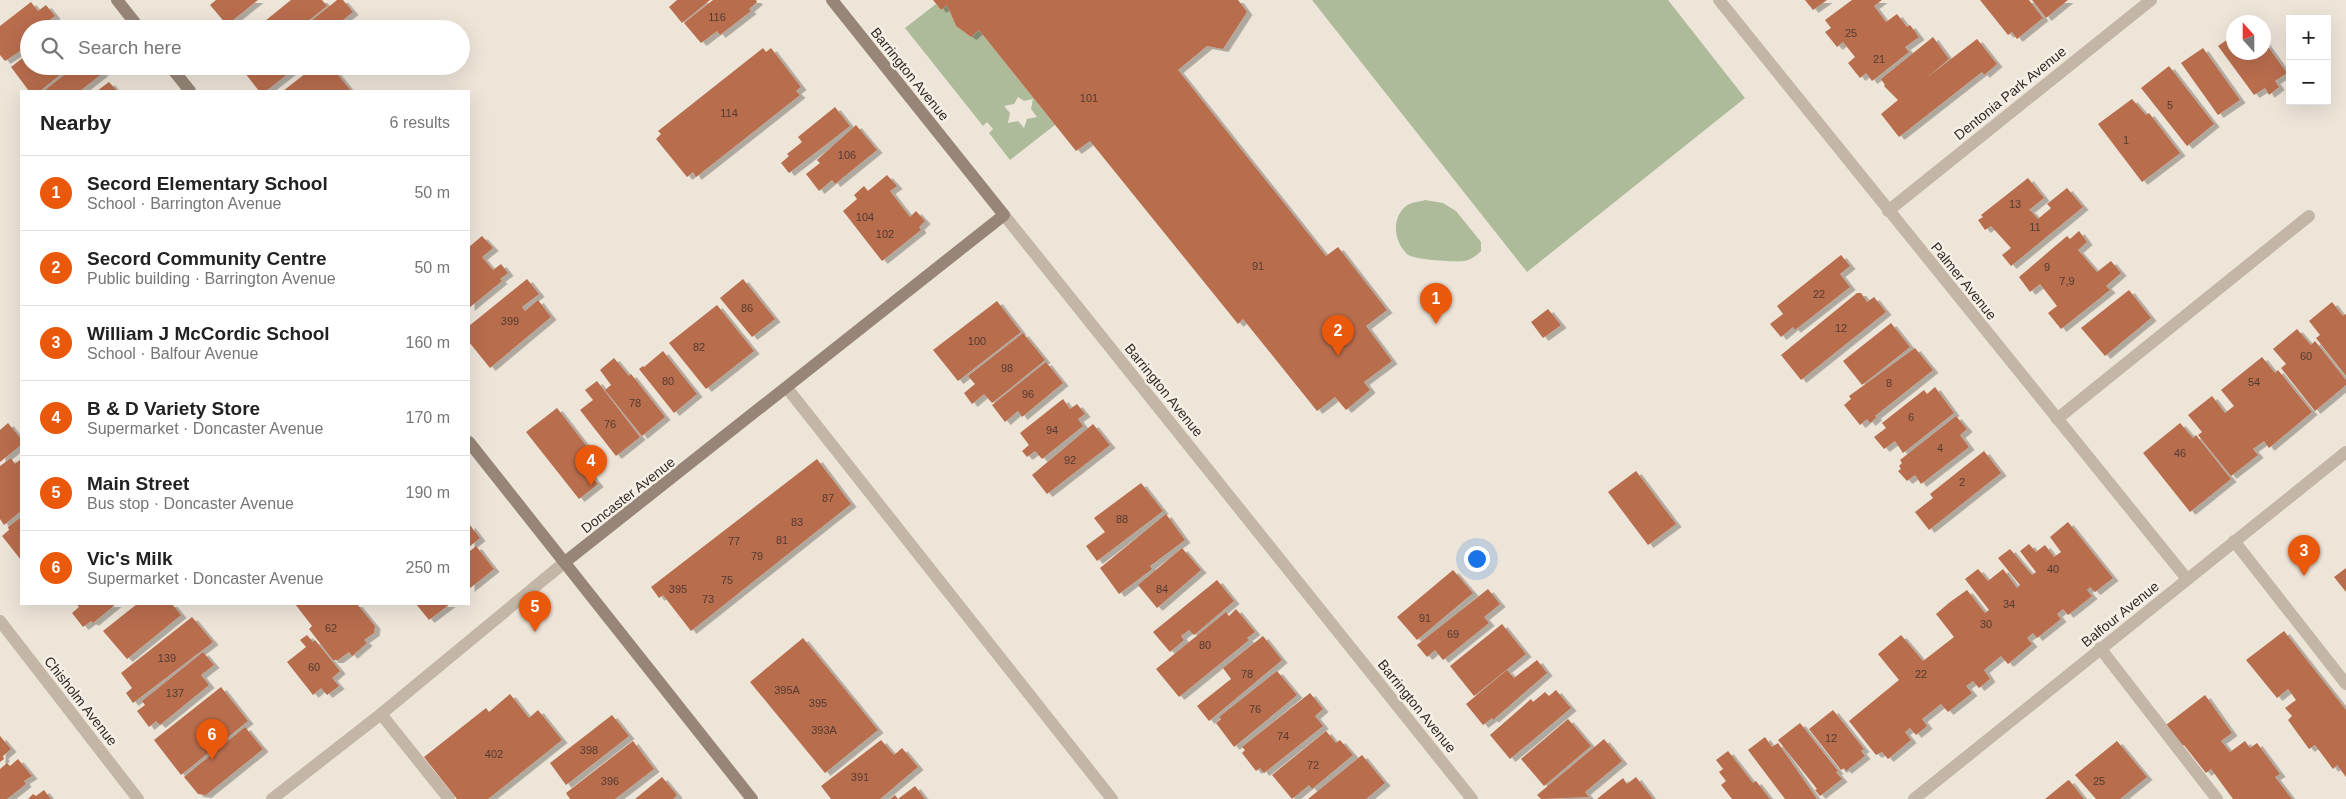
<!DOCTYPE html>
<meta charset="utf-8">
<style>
:root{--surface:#fff;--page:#f2f2f2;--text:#222;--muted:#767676;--line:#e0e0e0;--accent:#ea580c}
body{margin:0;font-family:Arial,sans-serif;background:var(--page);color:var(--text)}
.controls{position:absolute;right:15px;top:15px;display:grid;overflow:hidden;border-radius:0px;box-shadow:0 5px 20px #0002}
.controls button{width:45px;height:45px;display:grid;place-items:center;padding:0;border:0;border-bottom:1px solid var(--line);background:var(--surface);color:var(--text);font:25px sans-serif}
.compass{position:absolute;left:2226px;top:15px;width:45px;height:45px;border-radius:50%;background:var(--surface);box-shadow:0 5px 20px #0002;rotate:339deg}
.you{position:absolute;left:1476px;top:558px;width:18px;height:18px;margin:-12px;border:4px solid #fff;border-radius:50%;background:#1a73e8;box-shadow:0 0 0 8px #1a73e833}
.badge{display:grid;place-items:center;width:32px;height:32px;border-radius:50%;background:var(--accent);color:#fff;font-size:16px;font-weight:700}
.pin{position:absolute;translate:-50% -41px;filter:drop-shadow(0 1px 2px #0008)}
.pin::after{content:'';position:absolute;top:26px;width:18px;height:15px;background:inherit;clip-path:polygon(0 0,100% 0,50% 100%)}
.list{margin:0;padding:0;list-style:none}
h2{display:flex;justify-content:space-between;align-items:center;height:65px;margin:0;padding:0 20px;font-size:21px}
h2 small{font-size:16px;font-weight:400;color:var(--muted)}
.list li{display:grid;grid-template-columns:32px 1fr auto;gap:15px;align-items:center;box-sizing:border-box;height:75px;padding:0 20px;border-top:1px solid var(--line)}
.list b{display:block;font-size:19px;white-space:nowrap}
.list p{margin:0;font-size:16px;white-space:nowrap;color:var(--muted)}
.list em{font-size:16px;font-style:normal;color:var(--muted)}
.icon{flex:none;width:28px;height:28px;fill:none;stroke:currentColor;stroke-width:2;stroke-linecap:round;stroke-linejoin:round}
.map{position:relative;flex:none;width:2346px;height:799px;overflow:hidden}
.search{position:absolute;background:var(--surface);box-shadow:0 5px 20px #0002;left:20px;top:20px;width:450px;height:55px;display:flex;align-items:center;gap:12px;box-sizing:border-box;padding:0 18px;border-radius:28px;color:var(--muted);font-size:19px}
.panel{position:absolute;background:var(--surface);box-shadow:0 5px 20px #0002;left:20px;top:90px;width:450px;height:515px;border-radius:0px}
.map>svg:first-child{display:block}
.green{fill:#aebb9b;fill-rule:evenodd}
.building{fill:#b86d4d;filter:url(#shadow)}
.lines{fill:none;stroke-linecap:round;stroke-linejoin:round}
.lane{stroke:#c4b6a7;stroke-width:12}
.street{stroke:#c4b6a7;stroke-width:12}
.secondary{stroke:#978678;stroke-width:12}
.labels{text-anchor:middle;stroke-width:5;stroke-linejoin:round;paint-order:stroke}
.number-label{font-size:11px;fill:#533b30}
.street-label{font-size:14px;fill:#312a26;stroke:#f6efe5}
</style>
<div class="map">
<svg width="2346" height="799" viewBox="0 0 2346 799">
<defs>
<filter id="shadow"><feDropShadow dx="5.5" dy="3" stdDeviation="0" flood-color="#0004"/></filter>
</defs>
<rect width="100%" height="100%" fill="#eee5d9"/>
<g class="green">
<path d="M1312,0H1668L1745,98L1527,272Z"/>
<path d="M936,4L941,10L947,5L956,26L971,37L979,30L1055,125L1010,160L989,133L993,129L987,122L983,126L905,28ZM1018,97L1024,101L1033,99L1031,109L1037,117L1027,119L1024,128L1018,121L1008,123L1010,113L1004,106L1014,104Z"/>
<path d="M1425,200L1443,203L1456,211L1481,242V251C1476,256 1471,260 1464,261C1455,262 1413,260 1407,254C1394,242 1391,218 1406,206C1411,202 1419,202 1425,200Z"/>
</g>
<g class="building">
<path d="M216,0H258L227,25L210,5Z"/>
<path d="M291,0H322L327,6L298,29H255Z"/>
<path d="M337,0H343L353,12L343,20L348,27L345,29H301Z"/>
<path d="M677,0H710L682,23L669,7Z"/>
<path d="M713,0H756L757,2L749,9L751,11L720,35L717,31L701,43L684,23Z"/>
<path d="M933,0H1238L1247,12L1223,49L1207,46L1178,70L1326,256L1338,247L1387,310L1366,326L1392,361L1364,382L1370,390L1346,410L1335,397L1317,411L1243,319L1238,324L1090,141L1076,151L979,30L971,37L956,26L947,5L941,10Z"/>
<path d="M1805,0H1827L1813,10Z"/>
<path d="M1852,0H1882L1874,6L1886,22L1897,14L1907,27L1910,25L1919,37L1905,47L1909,52L1872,81L1866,73L1860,78L1848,63L1855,57L1843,42L1837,47L1825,32L1831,28L1825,20Z"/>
<path d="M1980,0H2029L2043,18L2017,39L2012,32L2008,35Z"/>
<path d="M2032,0H2068L2046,18Z"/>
<path d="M31,2L38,11L46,5L55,16L47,22L51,27L29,29V45L5,61L0,55V26Z"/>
<path d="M2234,35V52H2264V41L2287,73L2275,81L2279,87L2269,95L2265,88L2254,95L2218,46Z"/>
<path d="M1933,37L1949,59L1925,79L1977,39L1997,64L1984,75L1982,72L1899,137L1881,114L1898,100L1884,86L1885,85L1881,79Z"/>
<path d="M763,48L766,52L771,48L801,87L796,91L800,95L696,177L693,172L687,177L656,139L661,134L658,131Z"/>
<path d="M2203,48L2240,100L2218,115L2181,63Z"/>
<path d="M29,53V66H71L40,91H29L11,67Z"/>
<path d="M75,66H97L103,73L80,91H44Z"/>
<path d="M254,66H298L266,91H259L245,73Z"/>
<path d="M315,66H331L351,91H283Z"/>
<path d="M2169,66L2214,124L2187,146L2141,88Z"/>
<path d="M109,82L117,91H97Z"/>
<path d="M2132,99L2146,115L2149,113L2180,153L2142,182L2098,124Z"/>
<path d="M835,107L850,126L789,173L781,163L789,156L787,154L802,142L798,137Z"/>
<path d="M856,125L877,150L835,184L832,180L819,191L806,174L820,163L817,160Z"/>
<path d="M887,175L897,186L890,191L910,217L916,211L925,221L919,227L921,230L882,261L843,211L857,199L854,195L864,186L868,191Z"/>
<path d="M2028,178L2044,198L2029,210L2031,211L2038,219L2051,208L2047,204L2067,188L2083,207L2011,266L2002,255L2011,248L1991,226L1985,230L1978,220L1983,217L1981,215Z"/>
<path d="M2079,231L2087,242L2078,250L2097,272L2111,261L2121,273L2106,286L2110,290L2061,329L2048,313L2057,306L2040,284L2030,292L2019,277L2067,236L2070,239Z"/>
<path d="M482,236L493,248L482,257L493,270L501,264L508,273L500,279L502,281L469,308V247Z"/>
<path d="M1841,255L1850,266L1840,274L1850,287L1795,330L1793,327L1781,337L1770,324L1783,314L1777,306Z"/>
<path d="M527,279L539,294L522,307L525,311L538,300L551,317L490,368L469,342V326Z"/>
<path d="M743,279L775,319L752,337L720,298Z"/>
<path d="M2129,290L2151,318L2105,356L2081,328Z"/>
<path d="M1857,293H1861L1867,302L1874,297L1886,312L1801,380L1781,355Z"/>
<path d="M997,301L1021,332L958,381L933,350Z"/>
<path d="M2332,302L2343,316L2346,314V376L2316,338L2320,335L2309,321Z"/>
<path d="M717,305L754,351L706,389L669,343Z"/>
<path d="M1548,309L1561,325L1543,338L1531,322Z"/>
<path d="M1891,323L1910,347L1862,385L1843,361Z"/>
<path d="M2297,329L2311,345L2315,341L2346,380V385L2315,411L2281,368L2286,364L2273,349Z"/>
<path d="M1023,333L1045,360L992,403L984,394L972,404L964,393L975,384L968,376Z"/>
<path d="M1915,348L1933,370L1875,416L1877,417L1870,423L1867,419L1860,425L1844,405L1851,399L1849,396Z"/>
<path d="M663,351L697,394L674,413L639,369L643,366L644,367Z"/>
<path d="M2262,357L2275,373L2278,370L2312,412L2269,448L2264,441L2253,449L2258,455L2231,476L2198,435L2202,432L2188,415L2212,396L2225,413L2234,406L2221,390Z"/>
<path d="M614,358L629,376L631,374L665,417L642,436L605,390L611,385L600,370Z"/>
<path d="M1046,362L1063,383L1022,417L1018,411L1005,422L992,405Z"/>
<path d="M597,381L640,437L616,456L580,410L593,400L585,390Z"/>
<path d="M1935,387L1954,413L1903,453L1895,441L1884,449L1874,437L1886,428L1882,423L1924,390L1927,394Z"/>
<path d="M1063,399L1070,409L1077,404L1085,414L1078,419L1083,426L1042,459L1035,451L1027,457L1022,451L1029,445L1020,433Z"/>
<path d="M557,408L592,453L581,462L598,484L579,499L526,432Z"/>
<path d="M1956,416L1967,429L1960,435L1969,447L1921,484L1915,475L1907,481L1898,471L1901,469L1899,466L1902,463L1900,460Z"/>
<path d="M8,423L21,439V445L0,462V430Z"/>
<path d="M2180,423L2193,438L2196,435L2231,479L2190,512L2143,453Z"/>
<path d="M1093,424L1110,445L1047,494L1032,475Z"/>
<path d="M1984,451L2001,473L1929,530L1915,512L1933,498L1930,494Z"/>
<path d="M11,458L15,464L21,459V511L4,525L0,519V466Z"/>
<path d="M817,459L851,504L691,631L663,595L659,598L651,587Z"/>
<path d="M1636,471L1676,524L1648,545L1608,492Z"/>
<path d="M1141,483L1163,511L1097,561L1086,546L1105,532L1094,518Z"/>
<path d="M1166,514L1185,540L1150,566L1152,569L1119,594L1100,568Z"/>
<path d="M21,517V560L2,536L9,530L8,527Z"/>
<path d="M2068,522L2113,578L2095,592L2090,587L2087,590L2092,596L2068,615L2063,609L2057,614L2061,619L2037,638L2033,633L2027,638L2032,644L2008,664L2001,656L1984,670L1990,679L1979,688L1973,681L1966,686L1972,693L1948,712L1941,704L1922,719L1927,726L1916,735L1910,728L1905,732L1911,740L1888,759L1882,752L1876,755L1849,721L1899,680L1878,654L1901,635L1923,661L1954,637L1936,614L1950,602L1967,590L1985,613L1989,610L1965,579L1978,569L1988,581L2003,569L2017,588L2020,585L1998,558L2010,549L2032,575L2036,572L2020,551L2029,544L2036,552L2045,545L2054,557L2061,552L2050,537Z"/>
<path d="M469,524L480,538L469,547Z"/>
<path d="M476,546L494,569L469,589V552Z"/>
<path d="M1182,548L1201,570L1157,608L1138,585Z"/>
<path d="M2346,568V592L2334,577Z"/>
<path d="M1453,570L1473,593L1417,640L1397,617Z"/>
<path d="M1217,580L1234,601L1194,635L1189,630L1181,636L1184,640L1170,652L1153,632Z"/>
<path d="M1488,589L1500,604L1484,617L1489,623L1443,660L1435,650L1427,657L1417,645Z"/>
<path d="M79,604H116L93,623L91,621L83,627L72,613L79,607L77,605Z"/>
<path d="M137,604H172L181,615L127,659L103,631Z"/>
<path d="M295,604H357L375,626L374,633L364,640L367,643L352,656L349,652L338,660H333L309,629L312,626Z"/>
<path d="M416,604H450L429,620Z"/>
<path d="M1236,609L1255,632L1247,638L1249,640L1179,697L1156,669L1226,612L1229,616Z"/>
<path d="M192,617L213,642L133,703L126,693L132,688L121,673Z"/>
<path d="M1502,624L1526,654L1474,696L1450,666Z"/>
<path d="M2284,631L2346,710V777L2337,765L2333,769L2315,745L2309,749L2288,720L2292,716L2285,708L2296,700L2288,689L2277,698L2246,660Z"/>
<path d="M307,635L313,642L315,640L340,671L332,678L339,686L327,695L321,688L313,695L287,662L306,647L300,640Z"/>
<path d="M1263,636L1282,660L1209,721L1197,706L1231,679L1223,668Z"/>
<path d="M803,638L878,730L825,773L750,682Z"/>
<path d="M203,652L214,665L201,675L209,685L160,725L156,721L149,727L137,711L145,705L142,701Z"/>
<path d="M1537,660L1547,673L1493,720L1492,718L1483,725L1466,704L1507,670L1514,678Z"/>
<path d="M1277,671L1297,695L1234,747L1216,723L1221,719L1219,717Z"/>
<path d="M221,687L248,721L181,775L154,740Z"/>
<path d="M1556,690L1571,708L1510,759L1490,735L1531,699L1533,702L1545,692L1549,696Z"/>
<path d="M1310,693L1323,709L1315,716L1323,726L1264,773L1260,768L1256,771L1242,753L1245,750L1242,747Z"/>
<path d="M510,694L529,718L538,710L562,740L488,799H457L424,757L486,708L489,712Z"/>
<path d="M2205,695L2232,733L2221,741L2230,752L2245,741L2250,748L2257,743L2280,774L2275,777L2292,799H2233L2211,769L2206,773L2184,745L2182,746L2166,725Z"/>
<path d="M1833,710L1864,749L1861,751L1865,756L1846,771L1844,768L1841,770L1809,729Z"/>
<path d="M612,715L629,736L566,785L550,763Z"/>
<path d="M1568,719L1591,746L1544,786L1521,759Z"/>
<path d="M1800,723L1838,771L1836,772L1842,779L1820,796L1815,790L1817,789L1778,740Z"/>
<path d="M245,727L263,749L206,795L198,794L184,777Z"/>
<path d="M1326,731L1336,743L1340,740L1353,755L1312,789L1309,785L1292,799L1272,775Z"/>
<path d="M0,736L11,749L3,756L4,759L0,762Z"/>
<path d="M1765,737L1772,747L1778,743L1817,799H1785L1748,750Z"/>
<path d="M1604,739L1622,761L1585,792L1589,797L1541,799L1537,795Z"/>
<path d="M881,740L894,755L902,748L918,767L880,799H831L821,786Z"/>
<path d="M633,741L654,769L615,799H570L566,793Z"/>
<path d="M2117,741L2147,777L2120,799H2096L2075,775Z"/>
<path d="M1728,751L1753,783L1756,781L1770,799H1732L1721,785L1726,781L1719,772L1723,769L1716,760Z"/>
<path d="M1362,755L1385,783L1366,799H1308Z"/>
<path d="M18,759L32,776L24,781L26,784L7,799H0V769L7,763L10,766Z"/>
<path d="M662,777L677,795L673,799H635Z"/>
<path d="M1636,777L1653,799H1597L1623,778L1627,784Z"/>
<path d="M2069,780L2084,799H2045L2067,781Z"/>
<path d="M915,786L925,799H890L895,795L898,799Z"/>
<path d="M44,790L51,799H28L33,794L36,796Z"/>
</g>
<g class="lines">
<g class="lane">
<path d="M787,388L1112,799"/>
<path d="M2057,419L2309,216"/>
<path d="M2234,541L2346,684"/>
<path d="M2100,648L2217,799"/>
<path d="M381,714L449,799"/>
</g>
<g class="street">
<path d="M1719,0L2187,579"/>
<path d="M1888,211L2151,0"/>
<path d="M1004,215L1472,799"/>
<path d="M0,621L138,799"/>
<path d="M272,799L381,714L565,562"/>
<path d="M1914,799L2346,452"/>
</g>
<g class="secondary">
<path d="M117,0L140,29"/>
<path d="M170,66L190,91"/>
<path d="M469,442L752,799"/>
<path d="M565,562L1004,215L832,0"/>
</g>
</g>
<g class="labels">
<g class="number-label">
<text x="717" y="21">116</text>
<text x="1851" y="37">25</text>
<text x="1879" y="63">21</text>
<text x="1089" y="102">101</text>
<text x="2170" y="109">5</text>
<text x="729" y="117">114</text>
<text x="2126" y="144">1</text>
<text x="847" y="159">106</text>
<text x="2015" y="208">13</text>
<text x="865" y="221">104</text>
<text x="2035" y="231">11</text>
<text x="885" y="238">102</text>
<text x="1258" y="270">91</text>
<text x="2047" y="271">9</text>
<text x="2067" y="285">7,9</text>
<text x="1819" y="298">22</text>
<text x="747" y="312">86</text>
<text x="510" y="325">399</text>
<text x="1841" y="332">12</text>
<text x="977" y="345">100</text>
<text x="699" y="351">82</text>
<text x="2306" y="360">60</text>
<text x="1007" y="372">98</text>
<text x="668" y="385">80</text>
<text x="2254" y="386">54</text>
<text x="1889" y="387">8</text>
<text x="1028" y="398">96</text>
<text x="635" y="407">78</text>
<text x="1911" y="421">6</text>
<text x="610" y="428">76</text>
<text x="1052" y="434">94</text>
<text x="1940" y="452">4</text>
<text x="2180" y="457">46</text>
<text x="1070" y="464">92</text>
<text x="1962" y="486">2</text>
<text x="828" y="502">87</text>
<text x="1122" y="523">88</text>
<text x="797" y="526">83</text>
<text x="782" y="544">81</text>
<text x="734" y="545">77</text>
<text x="757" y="560">79</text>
<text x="2053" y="573">40</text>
<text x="727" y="584">75</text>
<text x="678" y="593">395</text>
<text x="1162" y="593">84</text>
<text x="708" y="603">73</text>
<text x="2009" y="608">34</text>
<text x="1425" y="622">91</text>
<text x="1986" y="628">30</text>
<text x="331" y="632">62</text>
<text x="1453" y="638">69</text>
<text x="1205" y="649">80</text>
<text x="167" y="662">139</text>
<text x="314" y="671">60</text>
<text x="1247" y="678">78</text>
<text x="1921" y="678">22</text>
<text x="787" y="694">395A</text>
<text x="175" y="697">137</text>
<text x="818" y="707">395</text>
<text x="1255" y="713">76</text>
<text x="824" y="734">393A</text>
<text x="1283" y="740">74</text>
<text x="1831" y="742">12</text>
<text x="589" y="754">398</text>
<text x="494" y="758">402</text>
<text x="1313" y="769">72</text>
<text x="860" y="781">391</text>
<text x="610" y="785">396</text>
<text x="2099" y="785">25</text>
</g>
<g class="street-label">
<text transform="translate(910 74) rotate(51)" y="5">Barrington Avenue</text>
<text transform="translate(2010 93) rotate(-39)" y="5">Dentonia Park Avenue</text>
<text transform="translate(1964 281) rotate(51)" y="5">Palmer Avenue</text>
<text transform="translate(1164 390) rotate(51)" y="5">Barrington Avenue</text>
<text transform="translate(628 495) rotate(-38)" y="5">Doncaster Avenue</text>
<text transform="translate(2120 614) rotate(-39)" y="5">Balfour Avenue</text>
<text transform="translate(81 701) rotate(52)" y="5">Chisholm Avenue</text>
<text transform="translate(1417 706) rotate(51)" y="5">Barrington Avenue</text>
</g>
</g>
</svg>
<div class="controls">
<button>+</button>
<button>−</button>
</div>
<svg class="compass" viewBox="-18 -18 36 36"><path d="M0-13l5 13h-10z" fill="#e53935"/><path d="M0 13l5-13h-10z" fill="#767676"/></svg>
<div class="you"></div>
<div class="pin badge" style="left:1436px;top:324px">1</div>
<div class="pin badge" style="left:1338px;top:356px">2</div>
<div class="pin badge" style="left:2304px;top:576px">3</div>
<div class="pin badge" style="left:591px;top:486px">4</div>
<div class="pin badge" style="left:535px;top:632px">5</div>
<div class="pin badge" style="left:212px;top:760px">6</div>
<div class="search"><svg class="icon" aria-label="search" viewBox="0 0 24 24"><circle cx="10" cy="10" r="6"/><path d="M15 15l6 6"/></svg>Search here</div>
<section class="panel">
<h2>Nearby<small>6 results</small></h2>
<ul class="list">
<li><span class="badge">1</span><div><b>Secord Elementary School</b><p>School · Barrington Avenue</p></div><em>50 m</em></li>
<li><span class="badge">2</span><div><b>Secord Community Centre</b><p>Public building · Barrington Avenue</p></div><em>50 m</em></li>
<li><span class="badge">3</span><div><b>William J McCordic School</b><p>School · Balfour Avenue</p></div><em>160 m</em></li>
<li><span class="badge">4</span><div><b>B &amp; D Variety Store</b><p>Supermarket · Doncaster Avenue</p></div><em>170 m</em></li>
<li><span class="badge">5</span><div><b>Main Street</b><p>Bus stop · Doncaster Avenue</p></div><em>190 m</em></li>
<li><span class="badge">6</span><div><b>Vic's Milk</b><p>Supermarket · Doncaster Avenue</p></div><em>250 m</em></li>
</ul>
</section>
</div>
